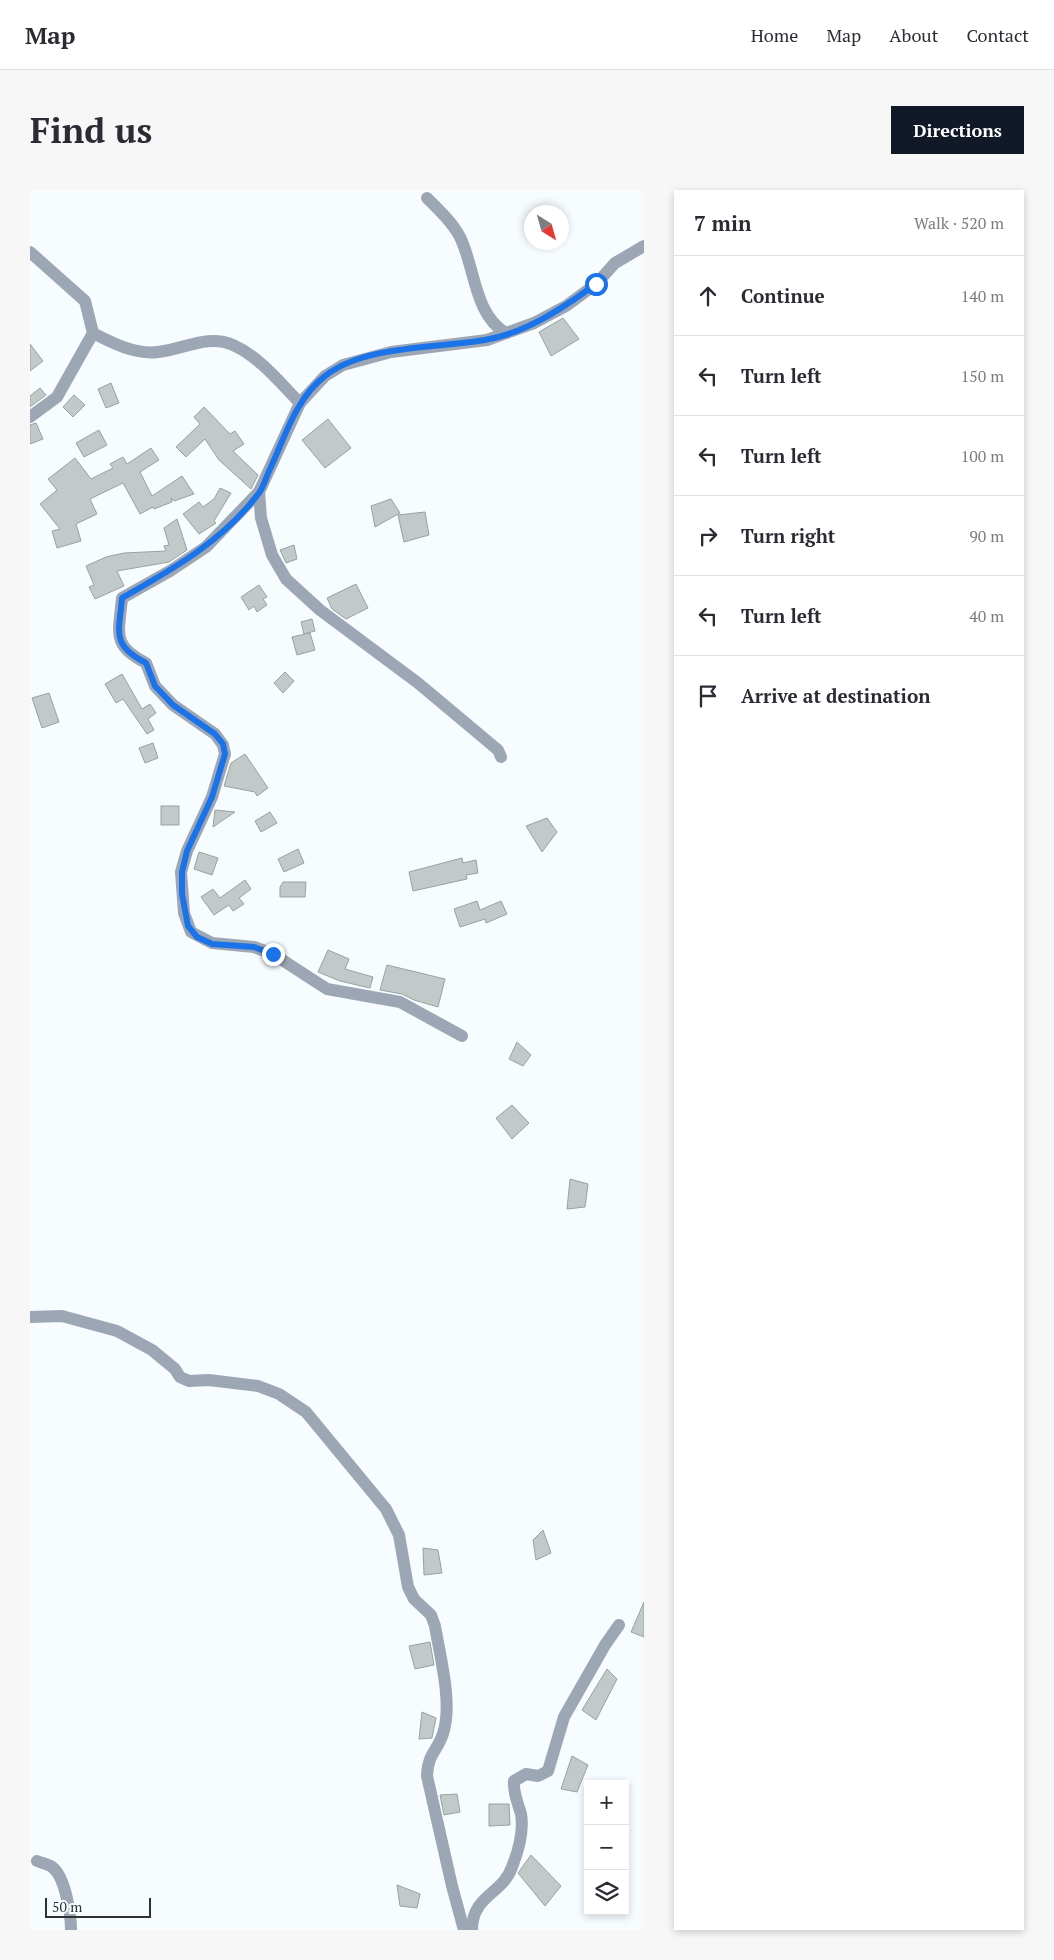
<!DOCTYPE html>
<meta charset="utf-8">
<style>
:root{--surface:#fff;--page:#f7f7f7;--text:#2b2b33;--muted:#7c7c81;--line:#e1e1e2;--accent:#111827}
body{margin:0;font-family:"PT Serif",serif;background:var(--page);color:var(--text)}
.controls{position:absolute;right:15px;bottom:15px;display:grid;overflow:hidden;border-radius:0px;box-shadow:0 2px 8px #0003}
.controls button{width:45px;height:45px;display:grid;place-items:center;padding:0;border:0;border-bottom:1px solid var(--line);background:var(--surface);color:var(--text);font:25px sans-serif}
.compass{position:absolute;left:494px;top:15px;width:45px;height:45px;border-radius:50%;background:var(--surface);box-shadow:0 2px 8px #0003;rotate:143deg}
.scale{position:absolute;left:15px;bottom:12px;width:106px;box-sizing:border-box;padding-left:5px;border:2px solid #2f3233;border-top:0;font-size:14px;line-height:18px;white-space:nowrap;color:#2f3233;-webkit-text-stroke:4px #f6fcff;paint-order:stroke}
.stop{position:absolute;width:15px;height:15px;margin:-11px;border:4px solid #1a73e8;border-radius:50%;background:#fff}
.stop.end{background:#1a73e8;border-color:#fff;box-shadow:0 1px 5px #0008}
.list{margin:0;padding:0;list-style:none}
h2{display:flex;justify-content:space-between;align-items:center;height:65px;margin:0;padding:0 20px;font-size:21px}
h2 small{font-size:16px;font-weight:400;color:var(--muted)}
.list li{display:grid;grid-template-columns:32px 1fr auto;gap:15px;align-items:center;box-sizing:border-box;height:80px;padding:0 20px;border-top:1px solid var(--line)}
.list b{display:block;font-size:19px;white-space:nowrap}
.list em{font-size:16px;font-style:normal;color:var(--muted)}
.icon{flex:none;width:28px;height:28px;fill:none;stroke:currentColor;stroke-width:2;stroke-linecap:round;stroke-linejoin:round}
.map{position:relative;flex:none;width:614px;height:1740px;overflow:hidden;border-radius:0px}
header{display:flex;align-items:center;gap:30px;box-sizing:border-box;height:70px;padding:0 25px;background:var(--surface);border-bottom:1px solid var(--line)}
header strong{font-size:24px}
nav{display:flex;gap:28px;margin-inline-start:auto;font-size:18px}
.intro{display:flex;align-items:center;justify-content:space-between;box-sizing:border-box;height:120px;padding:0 30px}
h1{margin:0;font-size:35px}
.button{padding:12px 22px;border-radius:0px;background:var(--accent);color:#fff;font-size:18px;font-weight:700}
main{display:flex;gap:30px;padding:0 30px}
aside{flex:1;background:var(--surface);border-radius:0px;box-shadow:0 2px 8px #0003}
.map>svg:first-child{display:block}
.building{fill:#c1c9c9;stroke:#99a1a1}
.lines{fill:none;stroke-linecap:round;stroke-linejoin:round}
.street{stroke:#9da6b4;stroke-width:12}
.route{stroke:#1a73e8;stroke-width:6}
</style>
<header>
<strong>Map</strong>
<nav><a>Home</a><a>Map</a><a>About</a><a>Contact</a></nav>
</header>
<div class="intro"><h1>Find us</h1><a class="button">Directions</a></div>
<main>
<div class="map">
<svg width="614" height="1740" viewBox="0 0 614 1740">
<rect width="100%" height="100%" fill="#f6fcff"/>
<g class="building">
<path d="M533,128L549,149L521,166L509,142Z"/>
<path d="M0,154L13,171L0,181Z"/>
<path d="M81,193L89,213L76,218L68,199Z"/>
<path d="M10,198L16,205L0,217V206Z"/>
<path d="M44,205L55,215L43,227L33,217Z"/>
<path d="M174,217L200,244L205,241L214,254L203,261L228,285L221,299L189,270L175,249L156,267L146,257L170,234L164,227Z"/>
<path d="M298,229L321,258L295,278L272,250Z"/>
<path d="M6,233L13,249L0,254V235Z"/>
<path d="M69,240L77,255L54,267L46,253Z"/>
<path d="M121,258L129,270L110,282L122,306L152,286L164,304L144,311L141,308L142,312L124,319L123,317L110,324L93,293L60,309L67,324L46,334L51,351L27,358L22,341L30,339L10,314L27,300L18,289L45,268L61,289L83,278L80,274L93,267L97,274Z"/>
<path d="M190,298L201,303L184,331L186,333L169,344L153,324L169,312L173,317L184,309Z"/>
<path d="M361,309L370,323L345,337L341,316Z"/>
<path d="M395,322L399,345L374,352L368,325Z"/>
<path d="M147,329L157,360L139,372L87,381L94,396L65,409L59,397L64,395L56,376L76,367L94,363L136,361L134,356L139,355L134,338Z"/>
<path d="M264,355L267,369L256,373L250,360Z"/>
<path d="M326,394L338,418L316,429L302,419L297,408Z"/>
<path d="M229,395L237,407L233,409L237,415L227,422L224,416L219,420L211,407Z"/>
<path d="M282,429L285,441L274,444L271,432Z"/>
<path d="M280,443L285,460L267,465L262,447Z"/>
<path d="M255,482L264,491L253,503L244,493Z"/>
<path d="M92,484L112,519L120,514L126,523L118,529L124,540L117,544L93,509L86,513L75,494Z"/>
<path d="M19,503L29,532L12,538L2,508Z"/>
<path d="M123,553L128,568L115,573L109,558Z"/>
<path d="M215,564L238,598L227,606L225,602L194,596L201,573Z"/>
<rect x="131" y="616" width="18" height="19"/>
<path d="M185,620L205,622L183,637Z"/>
<path d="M240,622L247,633L231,642L225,631Z"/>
<path d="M517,628L527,642L512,662L496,636Z"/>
<path d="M268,659L274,673L254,682L248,669Z"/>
<path d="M169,662L188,668L182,685L164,679Z"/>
<path d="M432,668L433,673L446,670L448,683L436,685L437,689L383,701L379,682Z"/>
<path d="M215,690L221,699L209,708L214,714L203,721L199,715L184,725L171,707L183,699L190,708Z"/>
<path d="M253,692H276L275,707H250V697Z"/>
<path d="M447,711L450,720L471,711L477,724L456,733L455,729L430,737L424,719Z"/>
<path d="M298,760L319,769L315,779L343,787L340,798L310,791L288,782Z"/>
<path d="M357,775L415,789L408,817L384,810L372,804L350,800Z"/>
<path d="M487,852L501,865L493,876L479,869Z"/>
<path d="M482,915L499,933L482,949L466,928Z"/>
<path d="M540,989L558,994L555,1017L537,1019Z"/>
<path d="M513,1340L521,1363L506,1370L503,1350Z"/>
<path d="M393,1358L408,1360L412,1383L394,1385Z"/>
<path d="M614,1412V1447L601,1442Z"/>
<path d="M400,1452L404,1475L385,1479L379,1456Z"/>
<path d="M577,1479L587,1489L566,1530L552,1520Z"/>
<path d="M392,1522L406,1528L402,1548L389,1549Z"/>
<path d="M542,1566L558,1575L547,1602L531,1599Z"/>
<path d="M427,1604L430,1622L414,1625L410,1605Z"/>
<path d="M459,1614H479L480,1635L459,1636Z"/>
<path d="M501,1665L531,1696L515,1716L488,1683Z"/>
<path d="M367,1695L390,1704L387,1718L370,1716Z"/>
</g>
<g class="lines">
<g class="street">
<path d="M397,8C409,20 422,32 430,47C445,77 444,125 476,143"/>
<path d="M0,62L55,111L63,143C82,153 106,165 128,162C154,159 178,144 203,155C230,167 250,193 270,213"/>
<path d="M0,227L27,207L63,143"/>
<path d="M229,302L176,357L140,381L92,408C89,443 81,455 116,473L125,496L143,515L185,544L193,555L195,564L182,607L157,661L151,682L154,723L161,742L182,753L224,757L243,764L297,799L370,812L432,846"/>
<path d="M471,567L468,560L388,493L290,420L256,389L242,365L231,328L229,302L270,213L295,186L313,175L361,162L457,150L504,133L536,116L566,94L585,73L614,56"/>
<path d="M0,1127L32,1126L87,1141L122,1160L145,1179L150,1187L159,1191L179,1190L228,1196L249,1204L276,1222L356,1319L369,1345L378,1397L384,1409L401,1425L405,1436C410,1466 422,1511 414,1540C409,1561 398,1561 397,1586L422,1696L434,1740"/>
<path d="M7,1671C11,1673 18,1674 22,1677C35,1686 41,1724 41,1740"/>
<path d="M442,1740C442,1705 473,1704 482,1677C488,1662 494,1641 491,1624C488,1613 483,1603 484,1591L496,1584L508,1586L518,1581L534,1527L575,1455L589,1435"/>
</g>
</g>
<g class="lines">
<path class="route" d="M243,764L224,757L182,754L167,747L158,736L152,704V682L157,661L182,607L195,564L193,554L185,544L143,515L125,496L116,473C81,455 89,443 92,408C143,379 193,351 229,303C234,296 236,287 240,279C255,247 266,208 295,186C334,155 408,158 455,150C496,143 533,118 566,94"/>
</g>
</svg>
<div class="controls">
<button>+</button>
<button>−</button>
<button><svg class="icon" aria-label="layers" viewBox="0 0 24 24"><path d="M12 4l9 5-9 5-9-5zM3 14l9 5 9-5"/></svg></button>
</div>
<svg class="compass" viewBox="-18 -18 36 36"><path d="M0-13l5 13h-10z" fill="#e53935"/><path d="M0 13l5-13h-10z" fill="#7c7c81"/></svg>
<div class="scale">50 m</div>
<div class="stop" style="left:566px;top:94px"></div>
<div class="stop end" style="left:243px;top:764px"></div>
</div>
<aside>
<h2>7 min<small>Walk · 520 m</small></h2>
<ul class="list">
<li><svg class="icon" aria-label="ahead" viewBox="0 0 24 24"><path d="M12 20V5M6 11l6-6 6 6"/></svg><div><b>Continue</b></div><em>140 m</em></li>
<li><svg class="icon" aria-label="left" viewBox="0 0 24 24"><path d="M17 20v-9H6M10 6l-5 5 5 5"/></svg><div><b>Turn left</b></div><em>150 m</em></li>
<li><svg class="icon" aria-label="left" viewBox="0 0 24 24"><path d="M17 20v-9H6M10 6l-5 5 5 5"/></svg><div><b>Turn left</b></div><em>100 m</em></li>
<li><svg class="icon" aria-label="right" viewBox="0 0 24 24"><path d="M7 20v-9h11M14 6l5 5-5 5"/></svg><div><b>Turn right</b></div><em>90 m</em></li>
<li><svg class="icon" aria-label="left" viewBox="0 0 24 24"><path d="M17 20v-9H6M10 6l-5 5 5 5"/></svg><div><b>Turn left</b></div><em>40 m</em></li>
<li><svg class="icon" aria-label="arrive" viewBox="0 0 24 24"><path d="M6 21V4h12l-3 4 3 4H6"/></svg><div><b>Arrive at destination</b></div></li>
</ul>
</aside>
</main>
